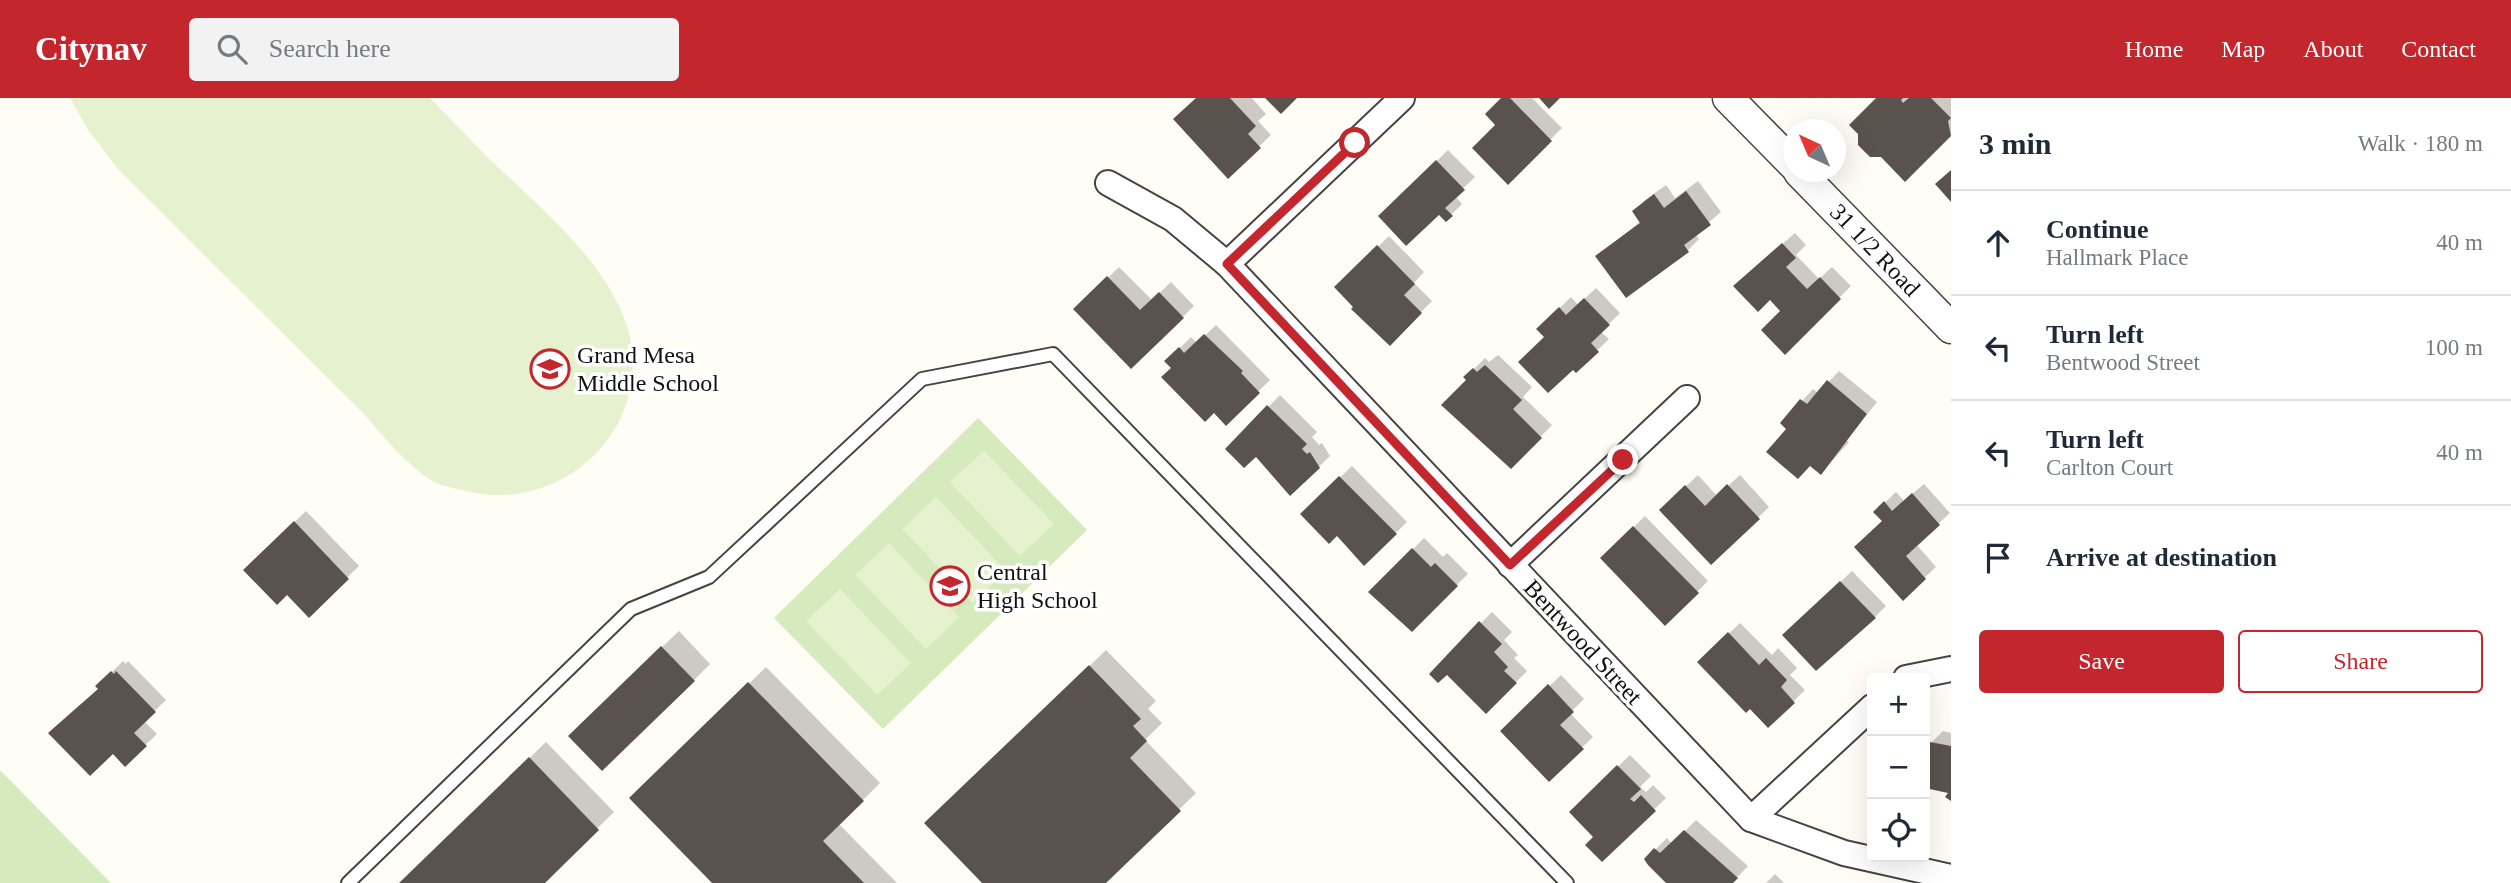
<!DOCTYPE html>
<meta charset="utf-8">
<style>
:root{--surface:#fff;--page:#f2f2f3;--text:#1f2937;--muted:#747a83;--line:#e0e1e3;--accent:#c4262e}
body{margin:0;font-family:"Times New Roman",serif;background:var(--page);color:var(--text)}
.controls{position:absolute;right:21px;bottom:21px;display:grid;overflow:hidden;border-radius:7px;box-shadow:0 7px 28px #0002}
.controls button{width:63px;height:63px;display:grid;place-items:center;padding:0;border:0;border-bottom:2px solid var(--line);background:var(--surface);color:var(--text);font:35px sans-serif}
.compass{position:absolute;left:1783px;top:21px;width:63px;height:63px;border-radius:50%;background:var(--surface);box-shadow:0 7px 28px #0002;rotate:316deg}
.stop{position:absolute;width:21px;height:21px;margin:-16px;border:5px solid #c4262e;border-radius:50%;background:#fff}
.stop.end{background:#c4262e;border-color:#fff;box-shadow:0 2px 7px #0008}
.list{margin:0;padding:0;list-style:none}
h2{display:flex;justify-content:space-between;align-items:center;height:91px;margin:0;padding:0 28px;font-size:30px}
h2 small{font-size:23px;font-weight:400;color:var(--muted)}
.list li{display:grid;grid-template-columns:46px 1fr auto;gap:21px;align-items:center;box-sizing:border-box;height:105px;padding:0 28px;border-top:2px solid var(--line)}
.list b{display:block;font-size:26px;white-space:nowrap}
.list p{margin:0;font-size:23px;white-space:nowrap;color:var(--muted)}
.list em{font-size:23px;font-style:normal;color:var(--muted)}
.actions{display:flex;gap:14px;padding:21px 28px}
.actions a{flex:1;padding:16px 0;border:2px solid var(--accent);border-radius:7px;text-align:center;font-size:24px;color:var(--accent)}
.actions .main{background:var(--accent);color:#fff}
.icon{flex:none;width:38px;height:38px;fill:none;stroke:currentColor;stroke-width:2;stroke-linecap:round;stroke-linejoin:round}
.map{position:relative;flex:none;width:1951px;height:785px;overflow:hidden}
header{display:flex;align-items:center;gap:42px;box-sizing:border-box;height:98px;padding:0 35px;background:var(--accent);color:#fff}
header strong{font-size:33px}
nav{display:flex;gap:38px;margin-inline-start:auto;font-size:24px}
.search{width:490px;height:63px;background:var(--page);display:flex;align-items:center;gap:18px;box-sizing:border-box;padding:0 24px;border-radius:7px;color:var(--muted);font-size:26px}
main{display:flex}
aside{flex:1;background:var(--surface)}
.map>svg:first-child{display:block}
.green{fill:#d5ebbd}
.pitch{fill:#e6f2cf}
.shadow{fill:#0003}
.building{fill:#5a524d}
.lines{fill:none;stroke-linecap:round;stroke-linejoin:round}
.service-casing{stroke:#444;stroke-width:16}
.minor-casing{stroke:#444;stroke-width:28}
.tertiary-casing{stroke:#444;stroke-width:33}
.service{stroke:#fff;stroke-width:12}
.minor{stroke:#fff;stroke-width:24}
.tertiary{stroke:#fff;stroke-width:30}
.route{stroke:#c4262e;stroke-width:9}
.labels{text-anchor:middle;stroke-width:7;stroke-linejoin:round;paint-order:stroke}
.street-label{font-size:24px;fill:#111;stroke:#fff}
.poi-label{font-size:24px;fill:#111;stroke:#fff;text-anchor:start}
</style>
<header>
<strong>Citynav</strong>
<div class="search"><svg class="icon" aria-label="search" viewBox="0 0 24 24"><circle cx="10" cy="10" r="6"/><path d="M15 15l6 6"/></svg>Search here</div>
<nav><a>Home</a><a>Map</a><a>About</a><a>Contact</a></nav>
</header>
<main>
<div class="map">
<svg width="1951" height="785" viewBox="0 0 1951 785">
<rect width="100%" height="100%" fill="#fffdf5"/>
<g class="green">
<path d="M978,320L1087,432L883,631L774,520Z"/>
<path d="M0,672L111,785H0Z"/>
</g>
<g class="pitch">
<path d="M70,0H430C450,20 469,41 489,61C537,106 606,163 627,228C657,325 567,415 470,394C459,391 444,389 434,384C411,371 382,338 366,318L118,71L88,32Z"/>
<path d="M984,353L1054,426L1020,458L950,384Z"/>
<path d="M936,399L1006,473L973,505L902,431Z"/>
<path d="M889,445L959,519L926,551L855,477Z"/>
<path d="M840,491L911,565L877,597L806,523Z"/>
</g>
<g class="shadow">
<path d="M1197,0H1252L1266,16L1258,23L1271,37L1228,78Z"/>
<path d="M1503,0H1532L1562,30L1508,84L1497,27Z"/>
<path d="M1878,0H1951V36L1905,81L1860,35Z"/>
<path d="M1448,52L1475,79L1455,98L1462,106L1446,122L1439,114L1380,118Z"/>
<path d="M1698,83L1721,114L1695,136L1699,141L1688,152L1626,198L1597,158L1641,123L1634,113L1645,102L1666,87L1675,100Z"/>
<path d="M1795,135L1806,147L1796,157L1819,181L1832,169L1851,188L1785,254L1782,213L1747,177Z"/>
<path d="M1389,138L1424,174L1414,185L1432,203L1390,245L1337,189Z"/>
<path d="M1119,169L1152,202L1171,184L1194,208L1131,269L1076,211Z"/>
<path d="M1596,190L1620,215L1601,234L1609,241L1576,273L1538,231L1571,199L1578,207Z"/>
<path d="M1216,227L1270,282L1226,325L1167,263L1191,239L1197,245Z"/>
<path d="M1498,257L1532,289L1523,299L1552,327L1511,369L1466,279L1485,260L1489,264Z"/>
<path d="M1839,273L1877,304L1846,342L1849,344L1821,375L1782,325L1813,291L1818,295Z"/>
<path d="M1280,297L1317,334L1312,339L1319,347L1322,345L1330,358L1291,396L1256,356L1228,351Z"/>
<path d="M1352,368L1407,424L1364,466L1337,436L1302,416Z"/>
<path d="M1698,377L1717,398L1740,377L1769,409L1711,465L1661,412Z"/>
<path d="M1924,386L1950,415L1916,446L1936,469L1903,500L1883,423L1875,414L1896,394L1904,403Z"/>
<path d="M306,413L359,468L309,517L287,495L245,472Z"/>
<path d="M1645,418L1708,483L1665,526L1602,460Z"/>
<path d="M1424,440L1443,459L1447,455L1468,476L1412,531L1371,494Z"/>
<path d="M1852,473L1886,508L1875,519L1796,526Z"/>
<path d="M1492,514L1512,534L1504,542L1518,557L1514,560L1527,573L1486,614L1447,575L1431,576Z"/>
<path d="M1740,525L1772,557L1778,550L1797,570L1790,577L1805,592L1768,628L1699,564Z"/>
<path d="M679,533L710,566L694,582L587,621Z"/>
<path d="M1106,552L1156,603L1148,611L1162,625L1145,642L1196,695L1104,785H984L943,709Z"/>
<path d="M123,563L126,566L128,563L166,602L144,623L157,636L125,666L98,588Z"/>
<path d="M766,569L880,685L839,726L897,785H715L632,700Z"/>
<path d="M1561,577L1584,601L1570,615L1593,639L1549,681L1503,633Z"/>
<path d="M1943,633L1951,635V693L1925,688L1932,644Z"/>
<path d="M546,644L614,714L542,785H401Z"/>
<path d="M1630,657L1651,678L1640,689L1646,694L1653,687L1666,700L1602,762L1595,739L1571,714Z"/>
<path d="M1696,722L1748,768L1732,785H1668L1646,761L1667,740L1672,746Z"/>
<path d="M1775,776L1784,785H1766Z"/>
</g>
<g class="building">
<path d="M1196,0H1230L1256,28L1248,36L1261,50L1228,81L1173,21Z"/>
<path d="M1265,0H1297L1281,16Z"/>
<path d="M1501,0H1510L1552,43L1508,87L1472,50L1495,27L1485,16Z"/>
<path d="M1539,0H1560L1549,11Z"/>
<path d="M1876,0H1903L1901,2L1903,5L1909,0H1931L1951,20L1948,23L1951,38L1905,84L1881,59H1870L1858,47V36L1849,27Z"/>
<path d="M1436,62L1465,92L1445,110L1453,118L1446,124L1439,117L1406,148L1378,118Z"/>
<path d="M1951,72V104L1935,86Z"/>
<path d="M1686,93L1711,127L1684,147L1689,154L1626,200L1595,158L1640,125L1632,113L1654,96L1664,110Z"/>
<path d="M1782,145L1796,160L1786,169L1807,191L1820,179L1841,201L1785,257L1761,232L1780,213L1770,202L1758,214L1733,188Z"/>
<path d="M1377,147L1415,186L1404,197L1422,215L1390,248L1351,211L1353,209L1334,189Z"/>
<path d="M1107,178L1140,212L1159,194L1184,220L1131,271L1073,211Z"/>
<path d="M1584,200L1610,227L1591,245L1599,254L1576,275L1573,272L1548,295L1518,264L1544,239L1536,231L1559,209L1566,217Z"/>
<path d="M1204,236L1243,273L1241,275L1260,295L1226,328L1214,315L1205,324L1161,279L1171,270L1164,263L1179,249L1184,255Z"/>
<path d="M1485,267L1522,302L1513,311L1542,340L1511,371L1441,307L1466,282L1463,279L1473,270L1477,274Z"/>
<path d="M1827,282L1867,316L1821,377L1810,368L1798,381L1766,354L1786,331L1780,325L1800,301L1807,306Z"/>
<path d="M1267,307L1307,346L1302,351L1307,356L1310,354L1320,370L1290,398L1256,359L1244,370L1225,351Z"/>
<path d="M1339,378L1397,436L1364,468L1337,438L1329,446L1300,416Z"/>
<path d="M1727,386L1760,421L1711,467L1659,412L1685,387L1705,408Z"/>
<path d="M1912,395L1940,427L1906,458L1926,481L1903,503L1854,449L1882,423L1873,414L1884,403L1892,413Z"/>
<path d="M294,423L349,481L309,520L287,497L277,507L243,472Z"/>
<path d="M1633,428L1699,495L1665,528L1600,460Z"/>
<path d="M1412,450L1431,469L1435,465L1458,488L1412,534L1368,494Z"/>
<path d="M1840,483L1876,520L1816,573L1782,537Z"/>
<path d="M1479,523L1502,546L1494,554L1508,569L1504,573L1517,585L1486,616L1447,577L1438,585L1429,576Z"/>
<path d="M1728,534L1759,567L1766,560L1787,582L1781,589L1795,605L1768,630L1750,611L1746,615L1697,564Z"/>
<path d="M661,548L695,583L602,673L568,638Z"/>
<path d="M1089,567L1141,621L1133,628L1147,643L1130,660L1181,713L1106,785H982L924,725Z"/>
<path d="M111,573L114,576L116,573L156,614L134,635L147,648L125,669L113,656L90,678L48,635L98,591L95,588Z"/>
<path d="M748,584L864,703L823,743L864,785H712L629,700Z"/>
<path d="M1548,586L1574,614L1560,627L1584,651L1549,684L1500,633Z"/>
<path d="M1930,644L1951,648V703L1945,699L1948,695L1925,690Z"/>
<path d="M529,659L599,732L545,785H399Z"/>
<path d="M1617,667L1641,691L1630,701L1634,704L1641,697L1656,713L1602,764L1585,747L1593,739L1569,714Z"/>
<path d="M1684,732L1738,780L1733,785H1666L1648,767L1644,761L1654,750L1660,755Z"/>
</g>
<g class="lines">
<g class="service-casing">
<path id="service" d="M348,785L631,511L709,479L922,281L1053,256L1567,785"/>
</g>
<g class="minor-casing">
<g id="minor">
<path d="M1108,85L1173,121L1227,166L1751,721L1844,755L1951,779"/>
<path d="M1227,166L1402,0"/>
<path d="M1510,467L1687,300"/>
<path d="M1906,580L1951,571"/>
<path d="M1751,721L1872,609"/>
</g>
</g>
<g class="tertiary-casing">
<g id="tertiary">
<path d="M1728,0L1794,67"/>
<path d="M1799,74L1951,230"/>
</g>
</g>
<use href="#service" class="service"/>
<use href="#minor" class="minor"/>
<use href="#tertiary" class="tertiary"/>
</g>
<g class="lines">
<path class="route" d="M1355,45L1227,166L1510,467L1623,362"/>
</g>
<defs>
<g id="school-ring" transform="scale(2.0125)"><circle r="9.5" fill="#fff" stroke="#c4262e" stroke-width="1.5"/><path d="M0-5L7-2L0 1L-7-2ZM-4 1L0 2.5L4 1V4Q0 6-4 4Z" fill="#c4262e"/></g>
</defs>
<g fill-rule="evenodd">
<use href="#school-ring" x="550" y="271"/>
<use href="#school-ring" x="950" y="488"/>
</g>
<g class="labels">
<g class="street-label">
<text transform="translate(1875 152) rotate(46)" y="8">31 1/2 Road</text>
<text transform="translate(1583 544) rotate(47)" y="8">Bentwood Street</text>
</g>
<g class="poi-label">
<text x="577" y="265">Grand Mesa<tspan x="577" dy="28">Middle School</tspan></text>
<text x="977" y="482">Central<tspan x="977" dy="28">High School</tspan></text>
</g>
</g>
</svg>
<div class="controls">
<button>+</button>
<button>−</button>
<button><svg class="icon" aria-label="locate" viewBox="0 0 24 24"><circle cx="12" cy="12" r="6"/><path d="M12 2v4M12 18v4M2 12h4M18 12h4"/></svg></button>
</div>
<svg class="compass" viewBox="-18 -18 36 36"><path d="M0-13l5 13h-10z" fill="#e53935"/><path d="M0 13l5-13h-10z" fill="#747a83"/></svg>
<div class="stop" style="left:1355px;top:45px"></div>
<div class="stop end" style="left:1623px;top:362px"></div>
</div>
<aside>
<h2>3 min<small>Walk · 180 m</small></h2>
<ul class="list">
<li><svg class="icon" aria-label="ahead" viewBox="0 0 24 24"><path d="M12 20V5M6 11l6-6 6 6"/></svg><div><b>Continue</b><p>Hallmark Place</p></div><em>40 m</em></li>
<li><svg class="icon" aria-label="left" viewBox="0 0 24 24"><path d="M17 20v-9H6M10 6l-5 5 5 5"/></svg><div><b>Turn left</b><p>Bentwood Street</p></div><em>100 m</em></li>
<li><svg class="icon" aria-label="left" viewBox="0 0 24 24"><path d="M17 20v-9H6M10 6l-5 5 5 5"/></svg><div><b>Turn left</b><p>Carlton Court</p></div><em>40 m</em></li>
<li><svg class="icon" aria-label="arrive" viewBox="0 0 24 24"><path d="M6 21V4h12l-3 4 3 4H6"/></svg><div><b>Arrive at destination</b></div></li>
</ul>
<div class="actions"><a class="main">Save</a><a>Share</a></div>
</aside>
</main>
